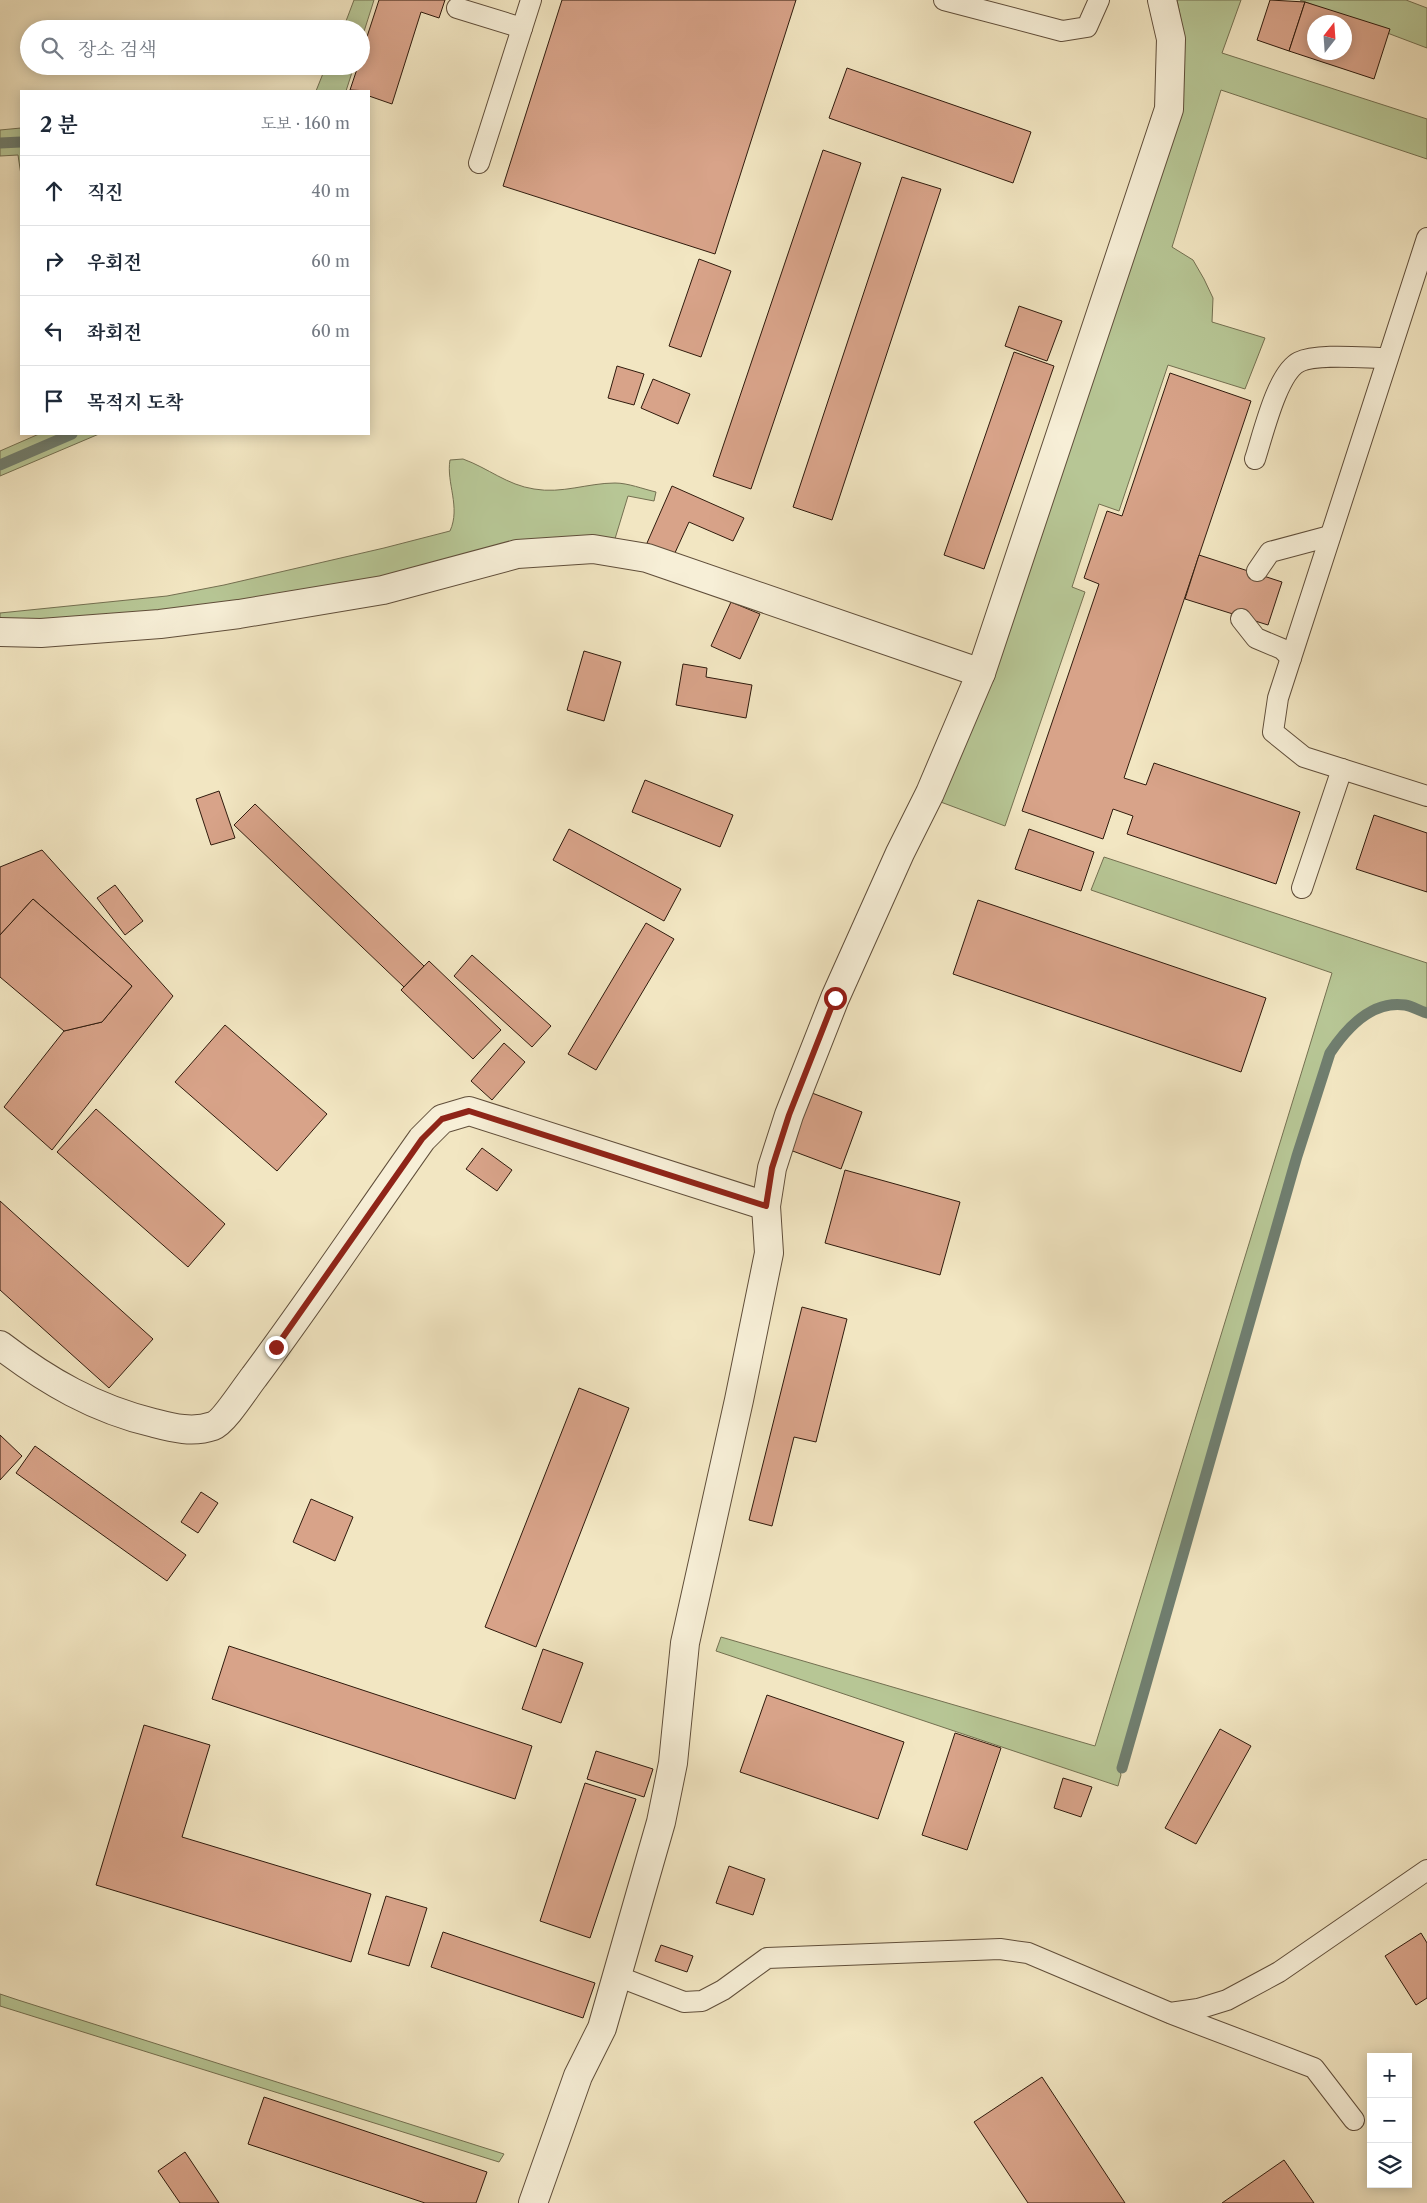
<!DOCTYPE html>
<html lang="ko">
<meta charset="utf-8">
<style>
:root{--surface:#fff;--page:#f2f2f3;--text:#1f2937;--muted:#747a83;--line:#e0e1e3}
body{margin:0;font-family:"Libre Caslon Text","Noto Serif KR",serif;background:var(--page);color:var(--text)}
.controls{position:absolute;right:15px;bottom:15px;display:grid;overflow:hidden;border-radius:0px;box-shadow:0 2px 12px #0003}
.controls button{width:45px;height:45px;display:grid;place-items:center;padding:0;border:0;border-bottom:1px solid var(--line);background:var(--surface);color:var(--text);font:25px sans-serif}
.compass{position:absolute;left:1307px;top:15px;width:45px;height:45px;border-radius:50%;background:var(--surface);box-shadow:0 2px 12px #0003;rotate:17deg}
.stop{position:absolute;width:15px;height:15px;margin:-11px;border:4px solid #8f2418;border-radius:50%;background:#fff}
.stop.end{background:#8f2418;border-color:#fff;box-shadow:0 1px 5px #0008}
.list{margin:0;padding:0;list-style:none}
h2{display:flex;justify-content:space-between;align-items:center;height:65px;margin:0;padding:0 20px;font-size:21px}
h2 small{font-size:16px;font-weight:400;color:var(--muted)}
.list li{display:grid;grid-template-columns:32px 1fr auto;gap:15px;align-items:center;box-sizing:border-box;height:70px;padding:0 20px;border-top:1px solid var(--line)}
.list b{display:block;font-size:19px;white-space:nowrap}
.list em{font-size:16px;font-style:normal;color:var(--muted)}
.icon{flex:none;width:28px;height:28px;fill:none;stroke:currentColor;stroke-width:2;stroke-linecap:round;stroke-linejoin:round}
.map{position:relative;flex:none;width:1427px;height:2203px;overflow:hidden}
.search{position:absolute;background:var(--surface);box-shadow:0 2px 12px #0003;left:20px;top:20px;width:350px;height:55px;display:flex;align-items:center;gap:12px;box-sizing:border-box;padding:0 18px;border-radius:28px;color:var(--muted);font-size:19px}
.panel{position:absolute;background:var(--surface);box-shadow:0 2px 12px #0003;left:20px;top:90px;width:350px;height:345px;border-radius:0px}
.map>svg:first-child{display:block}
.green{fill:#b7c695;stroke:#747051}
.lines{fill:none;stroke-linecap:round;stroke-linejoin:round}
.stream{stroke:#707e6f;stroke-width:11}
.building{fill:#d8a389;stroke:#301b0d;fill-rule:evenodd}
.service-casing{stroke:#604e3a;stroke-width:22}
.minor-casing{stroke:#604e3a;stroke-width:30}
.service{stroke:#f7efd7;stroke-width:20}
.minor{stroke:#f7efd7;stroke-width:28}
.route{stroke:#8f2418;stroke-width:6}
</style>
<div class="map">
<svg width="1427" height="2203" viewBox="0 0 1427 2203">
<rect width="100%" height="100%" fill="#f2e6c2"/>
<filter id="stains"><feTurbulence type="fractalNoise" baseFrequency=".004" numOctaves="4"/><feColorMatrix values="0 0 0 0 .2 0 0 0 0 .09 0 0 0 0 .02 0 0 0 .5 -.17"/></filter>
<radialGradient id="worn" r=".72"><stop offset=".6" stop-color="#630" stop-opacity="0"/><stop offset="1" stop-color="#630" stop-opacity=".3"/></radialGradient>
<g class="green">
<path d="M354,0H374L361,41V29H343Z"/>
<path d="M1177,0H1241L1222,53L1427,119V159L1221,90L1172,247L1193,260L1204,279L1213,298L1212,322L1265,338L1245,389L1168,365L1119,511L1099,504L1072,587L1085,592L1005,826L938,801L1178,110L1184,71L1183,31Z"/>
<path d="M1300,0H1406L1427,8V48Z"/>
<path d="M326,66H354L346,91H316Z"/>
<path d="M21,128V138L0,140V130Z"/>
<path d="M21,145V175L18,155L0,156V146Z"/>
<path d="M39,434H62L0,462V451Z"/>
<path d="M76,434H99L0,476V468Z"/>
<path d="M463,459C488,468 507,485 534,489C562,494 588,483 615,483C628,483 643,489 656,492L654,501L628,496L614,542L504,551L285,598L121,619L0,620V613L167,596L224,585L384,548L450,531C461,507 446,483 450,460Z"/>
<path d="M1104,857L1427,963V1010C1420,1008 1412,1003 1405,1002C1371,998 1345,1026 1327,1053L1295,1155L1119,1768L1121,1775L1118,1786L716,1651L721,1637L1095,1746L1332,973L1091,890Z"/>
<path d="M0,1994L18,2000L504,2154L499,2162L0,2006Z"/>
</g>
<g class="lines">
<g class="stream">
<path d="M0,143L21,142"/>
<path d="M0,465L72,434"/>
<path d="M1122,1768L1297,1156L1330,1053C1346,1029 1372,1000 1405,1005C1412,1006 1420,1011 1427,1013"/>
</g>
</g>
<g class="building">
<path d="M379,0H445L439,18L421,12L392,104L369,96V91L350,90L358,66H361V55Z"/>
<path d="M562,0H796L715,254L503,186Z"/>
<path d="M1270,0L1305,2L1289,51L1257,40Z"/>
<path d="M1305,2L1390,29L1374,79L1289,51ZM1314,22H1344V52H1314Z"/>
<path d="M847,68L1031,132L1013,183L829,118Z"/>
<path d="M823,150L861,163L751,489L713,476Z"/>
<path d="M902,177L941,189L832,520L793,507Z"/>
<path d="M699,259L731,271L701,357L669,346Z"/>
<path d="M1019,306L1062,321L1047,361L1005,346Z"/>
<path d="M1014,352L1054,366L984,569L944,555Z"/>
<path d="M617,366L644,374L634,405L608,398Z"/>
<path d="M1170,373L1251,401L1124,778L1146,785L1154,763L1300,812L1276,884L1127,834L1133,816L1113,809L1103,839L1022,811L1099,584L1084,578L1107,511L1122,516Z"/>
<path d="M653,379L690,394L678,424L641,408Z"/>
<path d="M672,486L744,518L733,541L689,522L674,555L647,543Z"/>
<path d="M1199,555L1282,582L1268,625L1185,599Z"/>
<path d="M731,602L760,614L740,659L711,646Z"/>
<path d="M584,651L621,662L604,721L567,710Z"/>
<path d="M683,664L707,668L706,677L752,685L746,718L676,705Z"/>
<path d="M645,780L733,815L720,847L632,812Z"/>
<path d="M219,791L235,838L211,845L196,799Z"/>
<path d="M255,804L424,966L404,987L234,825Z"/>
<path d="M1374,815L1427,833V892L1356,869Z"/>
<path d="M569,829L681,889L664,921L553,860Z"/>
<path d="M1029,829L1094,852L1081,891L1015,869Z"/>
<path d="M42,850L173,996L52,1150L4,1107L64,1031L102,1022L132,986L33,899L0,935V867Z"/>
<path d="M115,885L143,921L125,935L97,898Z"/>
<path d="M33,899L132,986L102,1022L64,1031L0,977V935Z"/>
<path d="M978,900L1266,998L1241,1072L953,974Z"/>
<path d="M646,923L674,939L596,1070L568,1054Z"/>
<path d="M472,955L551,1026L532,1047L454,976Z"/>
<path d="M429,961L501,1030L473,1059L401,990Z"/>
<path d="M225,1025L327,1114L277,1171L175,1082Z"/>
<path d="M504,1043L525,1062L492,1100L471,1081Z"/>
<path d="M812,1093L862,1112L841,1169L790,1150Z"/>
<path d="M96,1109L225,1224L188,1267L57,1152Z"/>
<path d="M482,1148L512,1170L497,1191L466,1169Z"/>
<path d="M845,1170L960,1202L940,1275L825,1243Z"/>
<path d="M0,1201L153,1339L109,1388L0,1290Z"/>
<path d="M802,1307L847,1319L816,1442L794,1437L772,1526L749,1520Z"/>
<path d="M579,1388L629,1408L536,1647L485,1627Z"/>
<path d="M0,1435L22,1456L0,1480Z"/>
<path d="M35,1446L186,1555L167,1581L16,1473Z"/>
<path d="M201,1492L218,1503L198,1533L181,1522Z"/>
<path d="M311,1499L353,1517L335,1561L293,1542Z"/>
<path d="M229,1646L532,1746L515,1799L212,1699Z"/>
<path d="M543,1649L583,1663L561,1723L522,1709Z"/>
<path d="M767,1695L904,1742L878,1819L740,1772Z"/>
<path d="M144,1725L210,1745L182,1837L371,1894L351,1962L96,1885Z"/>
<path d="M1220,1729L1251,1746L1196,1844L1165,1828Z"/>
<path d="M955,1733L1001,1748L967,1850L922,1835Z"/>
<path d="M596,1751L653,1769L644,1797L587,1779Z"/>
<path d="M1063,1778L1092,1787L1081,1817L1054,1808Z"/>
<path d="M585,1783L636,1799L590,1938L540,1921Z"/>
<path d="M729,1866L765,1879L753,1915L716,1903Z"/>
<path d="M386,1896L427,1908L409,1966L368,1954Z"/>
<path d="M443,1932L595,1983L583,2018L431,1967Z"/>
<path d="M1421,1933L1427,1943V1998L1416,2005L1385,1956Z"/>
<path d="M661,1945L693,1956L687,1972L655,1961Z"/>
<path d="M1042,2077L1125,2203H1028L974,2122Z"/>
<path d="M264,2097L487,2172L476,2203H425L248,2144Z"/>
<path d="M185,2152L219,2203H180L158,2171Z"/>
<path d="M1284,2160L1314,2203H1222Z"/>
</g>
<g class="lines">
<g class="service-casing">
<g id="service">
<path d="M944,0L1062,31L1087,27L1099,0"/>
<path d="M457,8L522,28"/>
<path d="M479,163L531,0"/>
<path d="M1427,238L1278,698L1273,732L1304,757L1427,796"/>
<path d="M1255,459C1263,435 1277,373 1299,362C1317,353 1366,358 1387,358"/>
<path d="M1257,571L1270,552L1330,536"/>
<path d="M1241,619L1256,638L1282,649L1291,658"/>
<path d="M1302,888L1342,769"/>
<path d="M617,1976L684,2002L702,2001L723,1990L767,1958L1000,1949L1028,1953L1170,2013L1198,2009L1227,2000L1279,1972L1427,1870"/>
<path d="M1172,2014L1314,2068L1354,2120"/>
</g>
</g>
<g class="minor-casing">
<g id="minor">
<path d="M0,632L41,633L160,624L239,614L383,590L517,554L593,549L647,558L981,673"/>
<path d="M0,1345C47,1381 95,1409 154,1423C173,1428 193,1433 213,1426C224,1422 246,1387 254,1377C312,1299 366,1218 422,1139L442,1119L469,1111L766,1206"/>
<path d="M533,2203L578,2076L602,2028L661,1822L673,1763L685,1643L739,1400L769,1253L766,1206L772,1168L789,1115L835,998L900,853L930,793L981,673L1169,109L1171,39L1162,0"/>
</g>
</g>
<use href="#service" class="service"/>
<use href="#minor" class="minor"/>
</g>
<g class="lines">
<path class="route" d="M276,1347L422,1139L442,1119L469,1111L766,1206L772,1168L789,1115L835,998"/>
</g>
<rect width="100%" height="100%" filter="url(#stains)"/>
<rect width="100%" height="100%" fill="url(#worn)"/>
</svg>
<div class="controls">
<button>+</button>
<button>−</button>
<button><svg class="icon" aria-label="layers" viewBox="0 0 24 24"><path d="M12 4l9 5-9 5-9-5zM3 14l9 5 9-5"/></svg></button>
</div>
<svg class="compass" viewBox="-18 -18 36 36"><path d="M0-13l5 13h-10z" fill="#e53935"/><path d="M0 13l5-13h-10z" fill="#747a83"/></svg>
<div class="stop" style="left:835px;top:998px"></div>
<div class="stop end" style="left:276px;top:1347px"></div>
<div class="search"><svg class="icon" aria-label="search" viewBox="0 0 24 24"><circle cx="10" cy="10" r="6"/><path d="M15 15l6 6"/></svg>장소 검색</div>
<section class="panel">
<h2>2 분<small>도보 · 160 m</small></h2>
<ul class="list">
<li><svg class="icon" aria-label="ahead" viewBox="0 0 24 24"><path d="M12 20V5M6 11l6-6 6 6"/></svg><div><b>직진</b></div><em>40 m</em></li>
<li><svg class="icon" aria-label="right" viewBox="0 0 24 24"><path d="M7 20v-9h11M14 6l5 5-5 5"/></svg><div><b>우회전</b></div><em>60 m</em></li>
<li><svg class="icon" aria-label="left" viewBox="0 0 24 24"><path d="M17 20v-9H6M10 6l-5 5 5 5"/></svg><div><b>좌회전</b></div><em>60 m</em></li>
<li><svg class="icon" aria-label="arrive" viewBox="0 0 24 24"><path d="M6 21V4h12l-3 4 3 4H6"/></svg><div><b>목적지 도착</b></div></li>
</ul>
</section>
</div>
